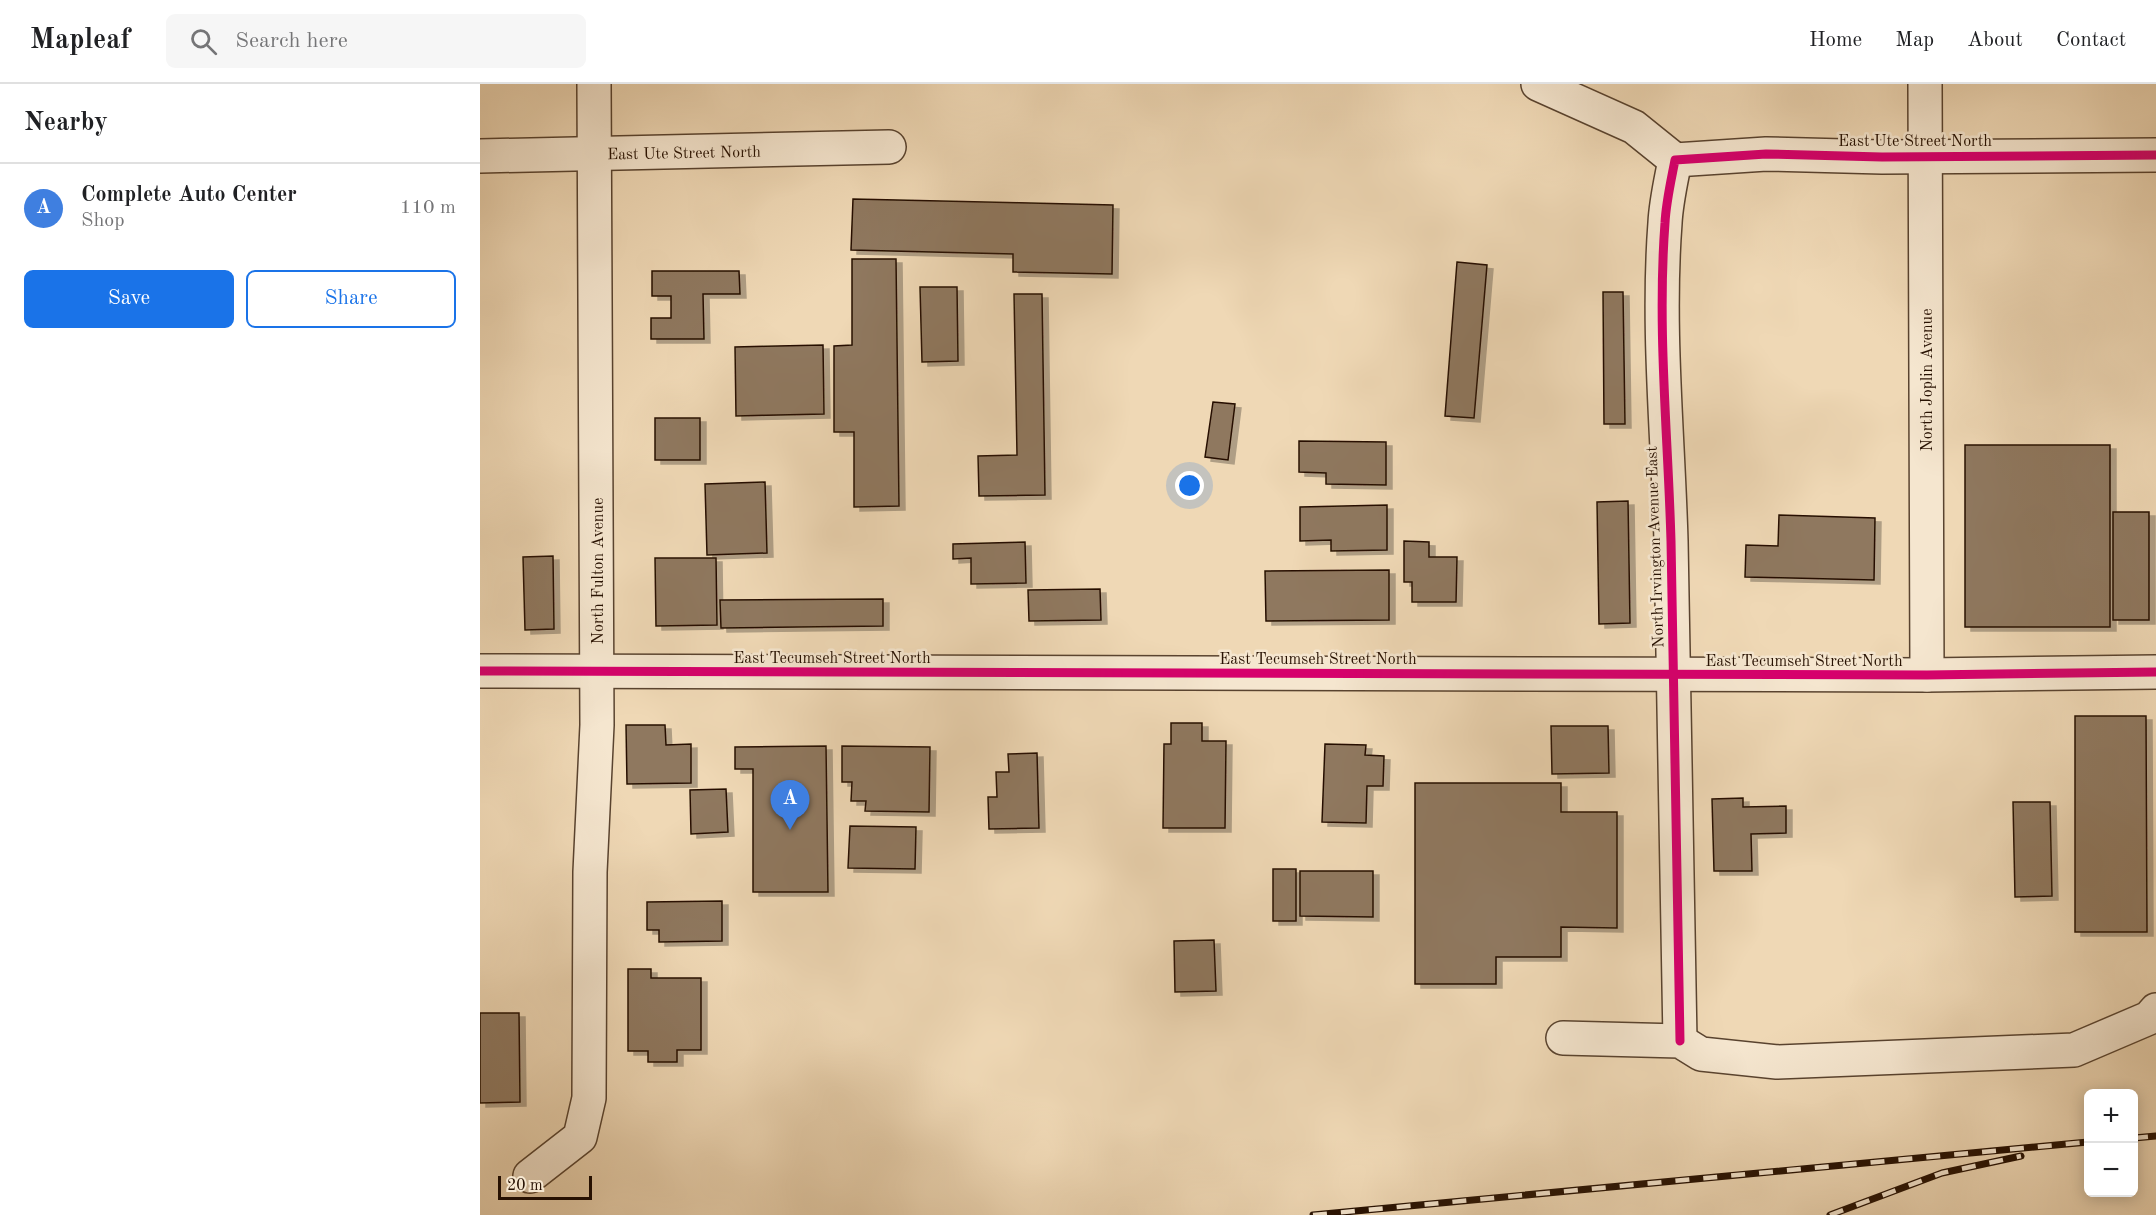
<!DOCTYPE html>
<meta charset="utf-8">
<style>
:root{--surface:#fff;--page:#f6f6f6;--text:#202124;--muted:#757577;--line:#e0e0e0;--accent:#1a73e8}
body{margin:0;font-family:"Old Standard TT",serif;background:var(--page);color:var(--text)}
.controls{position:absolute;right:18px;bottom:18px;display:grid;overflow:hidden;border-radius:9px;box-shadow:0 3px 15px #0003}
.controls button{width:54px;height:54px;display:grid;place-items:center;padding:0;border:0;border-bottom:2px solid var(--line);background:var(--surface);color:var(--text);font:30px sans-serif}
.scale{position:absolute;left:18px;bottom:15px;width:94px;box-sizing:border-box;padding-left:6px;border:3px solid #271102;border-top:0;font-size:16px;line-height:21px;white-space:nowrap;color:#271102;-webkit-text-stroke:4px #f5e6cf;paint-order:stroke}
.you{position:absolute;left:710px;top:402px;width:21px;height:21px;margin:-15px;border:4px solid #fff;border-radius:50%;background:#1a73e8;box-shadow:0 0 0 9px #1a73e833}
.badge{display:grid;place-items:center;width:39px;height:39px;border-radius:50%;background:var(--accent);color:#fff;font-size:20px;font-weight:700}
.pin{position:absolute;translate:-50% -50px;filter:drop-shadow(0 2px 3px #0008)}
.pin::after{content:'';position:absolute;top:32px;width:21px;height:18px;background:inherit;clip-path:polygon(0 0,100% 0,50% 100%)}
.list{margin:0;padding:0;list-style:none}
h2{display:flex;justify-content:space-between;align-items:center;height:78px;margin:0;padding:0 24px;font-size:26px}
h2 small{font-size:20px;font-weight:400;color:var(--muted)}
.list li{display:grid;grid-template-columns:39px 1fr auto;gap:18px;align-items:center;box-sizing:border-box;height:90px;padding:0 24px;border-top:2px solid var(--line)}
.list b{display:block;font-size:22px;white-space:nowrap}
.list p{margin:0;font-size:20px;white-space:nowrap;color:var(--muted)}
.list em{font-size:20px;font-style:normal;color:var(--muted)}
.actions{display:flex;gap:12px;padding:18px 24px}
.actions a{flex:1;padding:14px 0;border:2px solid var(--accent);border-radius:9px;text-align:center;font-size:21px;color:var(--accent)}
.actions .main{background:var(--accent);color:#fff}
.icon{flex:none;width:33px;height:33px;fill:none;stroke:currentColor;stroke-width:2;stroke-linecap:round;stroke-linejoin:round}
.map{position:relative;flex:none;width:1676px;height:1131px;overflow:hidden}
header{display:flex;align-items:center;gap:36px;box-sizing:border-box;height:84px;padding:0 30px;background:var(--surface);border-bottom:2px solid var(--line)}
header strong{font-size:28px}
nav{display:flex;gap:33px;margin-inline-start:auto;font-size:21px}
.search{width:420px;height:54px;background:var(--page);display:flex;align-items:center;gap:15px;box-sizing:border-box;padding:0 21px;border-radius:9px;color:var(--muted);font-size:22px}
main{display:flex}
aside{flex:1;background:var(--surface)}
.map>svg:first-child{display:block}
.building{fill:#8f785f;stroke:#271102;stroke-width:1.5;filter:url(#shadow)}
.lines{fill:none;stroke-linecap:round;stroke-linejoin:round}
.minor-casing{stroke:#59432f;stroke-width:36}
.minor{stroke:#f5e6cf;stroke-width:33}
.rail-casing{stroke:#271102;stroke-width:7}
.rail{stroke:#f5e6cf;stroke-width:4.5;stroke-dasharray:14;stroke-linecap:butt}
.cycleway-casing{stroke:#f5e6cf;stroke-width:13}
.cycleway{stroke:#d6006c;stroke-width:9}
.labels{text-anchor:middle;stroke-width:5;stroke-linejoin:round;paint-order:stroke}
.street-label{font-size:16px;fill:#271102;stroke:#f5e6cf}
</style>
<header>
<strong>Mapleaf</strong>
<div class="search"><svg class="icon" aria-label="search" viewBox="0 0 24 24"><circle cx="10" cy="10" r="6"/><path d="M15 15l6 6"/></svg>Search here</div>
<nav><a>Home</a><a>Map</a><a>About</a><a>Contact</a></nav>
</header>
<main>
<aside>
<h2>Nearby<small></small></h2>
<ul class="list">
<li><span class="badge" style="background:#3f7fe0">A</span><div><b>Complete Auto Center</b><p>Shop</p></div><em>110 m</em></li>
</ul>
<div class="actions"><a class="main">Save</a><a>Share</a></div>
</aside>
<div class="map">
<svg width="1676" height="1131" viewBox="0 0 1676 1131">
<defs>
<filter id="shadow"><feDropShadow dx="6" dy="4" stdDeviation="0" flood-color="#0004"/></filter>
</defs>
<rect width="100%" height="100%" fill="#efd8b5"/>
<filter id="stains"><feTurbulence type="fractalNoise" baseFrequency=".00333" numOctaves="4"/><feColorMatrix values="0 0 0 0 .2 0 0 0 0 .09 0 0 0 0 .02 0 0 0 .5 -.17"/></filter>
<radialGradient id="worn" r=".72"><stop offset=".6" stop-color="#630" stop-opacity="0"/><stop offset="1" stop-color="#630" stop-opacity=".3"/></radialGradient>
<g class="building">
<path d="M373,115L633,121L632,190L533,188V170L371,166Z"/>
<path d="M372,175H416L419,422L374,423V348H354V262L372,261Z"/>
<path d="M977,178L1007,181L994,334L965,332Z"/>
<path d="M172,187H259L260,210H223L224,255H171V234H191V212H172Z"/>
<path d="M440,203H477L478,277L442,278Z"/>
<path d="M1123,208H1143L1145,340H1124Z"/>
<path d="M534,210H562L565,411L499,412L498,372L537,371Z"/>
<path d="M343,261L344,330L256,332L255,263Z"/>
<path d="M733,318L755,320L748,376L725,373Z"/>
<rect x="175" y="334" width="45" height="42"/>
<path d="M819,357L906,358V401L846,400V389L819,388Z"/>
<rect x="1485" y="361" width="145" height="182"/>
<path d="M285,398L287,469L227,471L225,400Z"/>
<path d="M1148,417L1150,539L1119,540L1117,418Z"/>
<path d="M907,421V466L851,467V456L820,457V423Z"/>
<rect x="1633" y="428" width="36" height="108"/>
<path d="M1299,431L1395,434L1394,496L1265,493L1266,461L1298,462Z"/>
<path d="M924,457L949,458V473H977L976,518H932V498H924Z"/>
<path d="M545,458L546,499L491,500V474L473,475V460Z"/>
<path d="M73,472L74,545L45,546L43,473Z"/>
<path d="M175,474H236L237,541L176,542Z"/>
<path d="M909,486V536L786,537L785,487Z"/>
<path d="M620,505L621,536L549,537L548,506Z"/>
<path d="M403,515V542L241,544L240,516Z"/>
<path d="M1595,632H1666L1667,848H1595Z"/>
<path d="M691,639H722V657H746L745,744H683L684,660H691Z"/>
<path d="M146,641H185L186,661L211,660V699L147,700Z"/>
<path d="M1071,642H1128L1129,689L1072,690Z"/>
<path d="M845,660L886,661L885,671L904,672L903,702H887L886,739L842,738Z"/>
<path d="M346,662L348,808H273V685H255V663Z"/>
<path d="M362,662L450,663L449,728L385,727L386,717H371L372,698H362Z"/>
<path d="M557,669L559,744L509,745L508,713H517L516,688H529L528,670Z"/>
<path d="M935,699H1081V728H1137V844L1081,843V873H1016V900H935Z"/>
<path d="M246,705L248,748L211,750L210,706Z"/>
<path d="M1263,714V723L1306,722V749L1271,750L1272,787H1234L1232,715Z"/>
<path d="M1533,718H1570L1572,812L1535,813Z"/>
<path d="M370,742L436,743L435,785L368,784Z"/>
<rect x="793" y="785" width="23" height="52"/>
<path d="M820,787H893V833L820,832Z"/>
<path d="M242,817V857L179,858V846H167V818Z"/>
<path d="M734,856L736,907L695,908L694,857Z"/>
<path d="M148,885H171V894H221V966H197V978H168V967H148Z"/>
<path d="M0,929H39L40,1018L0,1019Z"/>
</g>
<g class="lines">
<g class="minor-casing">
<g id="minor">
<path d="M1058,0L1154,43L1195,76"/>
<path d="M1445,0L1447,591"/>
<path d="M0,72L409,63"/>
<path d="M1195,76C1191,97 1186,118 1185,139C1177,245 1188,351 1191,457C1195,624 1196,790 1200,957"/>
<path d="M1195,76L1286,70L1402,73L1676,71"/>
<path d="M0,587L1447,591L1676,588"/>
<path d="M1083,954L1200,957L1221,970L1297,978L1594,966L1669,934L1676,926"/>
<path d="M50,1092L100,1053L109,1014L110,788L117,641L114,0"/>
</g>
</g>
<use href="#minor" class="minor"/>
<g class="rail-casing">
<g id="rail">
<path d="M1654,1054L1676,1052"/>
<path d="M833,1131L1608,1058"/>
<path d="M1350,1131L1462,1089L1541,1072"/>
</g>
</g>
<use href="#rail" class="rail"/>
<g class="cycleway-casing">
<g id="cycleway">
<path d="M0,587L1447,591L1676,588"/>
<path d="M1200,957C1196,790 1195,624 1191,457C1188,351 1177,245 1185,139C1186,118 1191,97 1195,76L1286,70L1402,73L1676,71"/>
</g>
</g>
<use href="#cycleway" class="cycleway"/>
</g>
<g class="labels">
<g class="street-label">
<text x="1435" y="62">East Ute Street North</text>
<text transform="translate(204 68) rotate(-1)" y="6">East Ute Street North</text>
<text transform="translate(1446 296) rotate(-90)" y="6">North Joplin Avenue</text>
<text transform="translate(1174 463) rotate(-92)" y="6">North Irvington Avenue East</text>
<text transform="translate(117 487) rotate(-90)" y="6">North Fulton Avenue</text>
<text x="352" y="579">East Tecumseh Street North</text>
<text x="838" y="580">East Tecumseh Street North</text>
<text x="1324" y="582">East Tecumseh Street North</text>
</g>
</g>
<rect width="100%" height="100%" filter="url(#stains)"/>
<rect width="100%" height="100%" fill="url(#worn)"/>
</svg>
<div class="controls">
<button>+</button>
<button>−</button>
</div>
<div class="scale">20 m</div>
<div class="you"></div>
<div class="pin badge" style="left:310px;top:746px;background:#3f7fe0">A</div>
</div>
</main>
